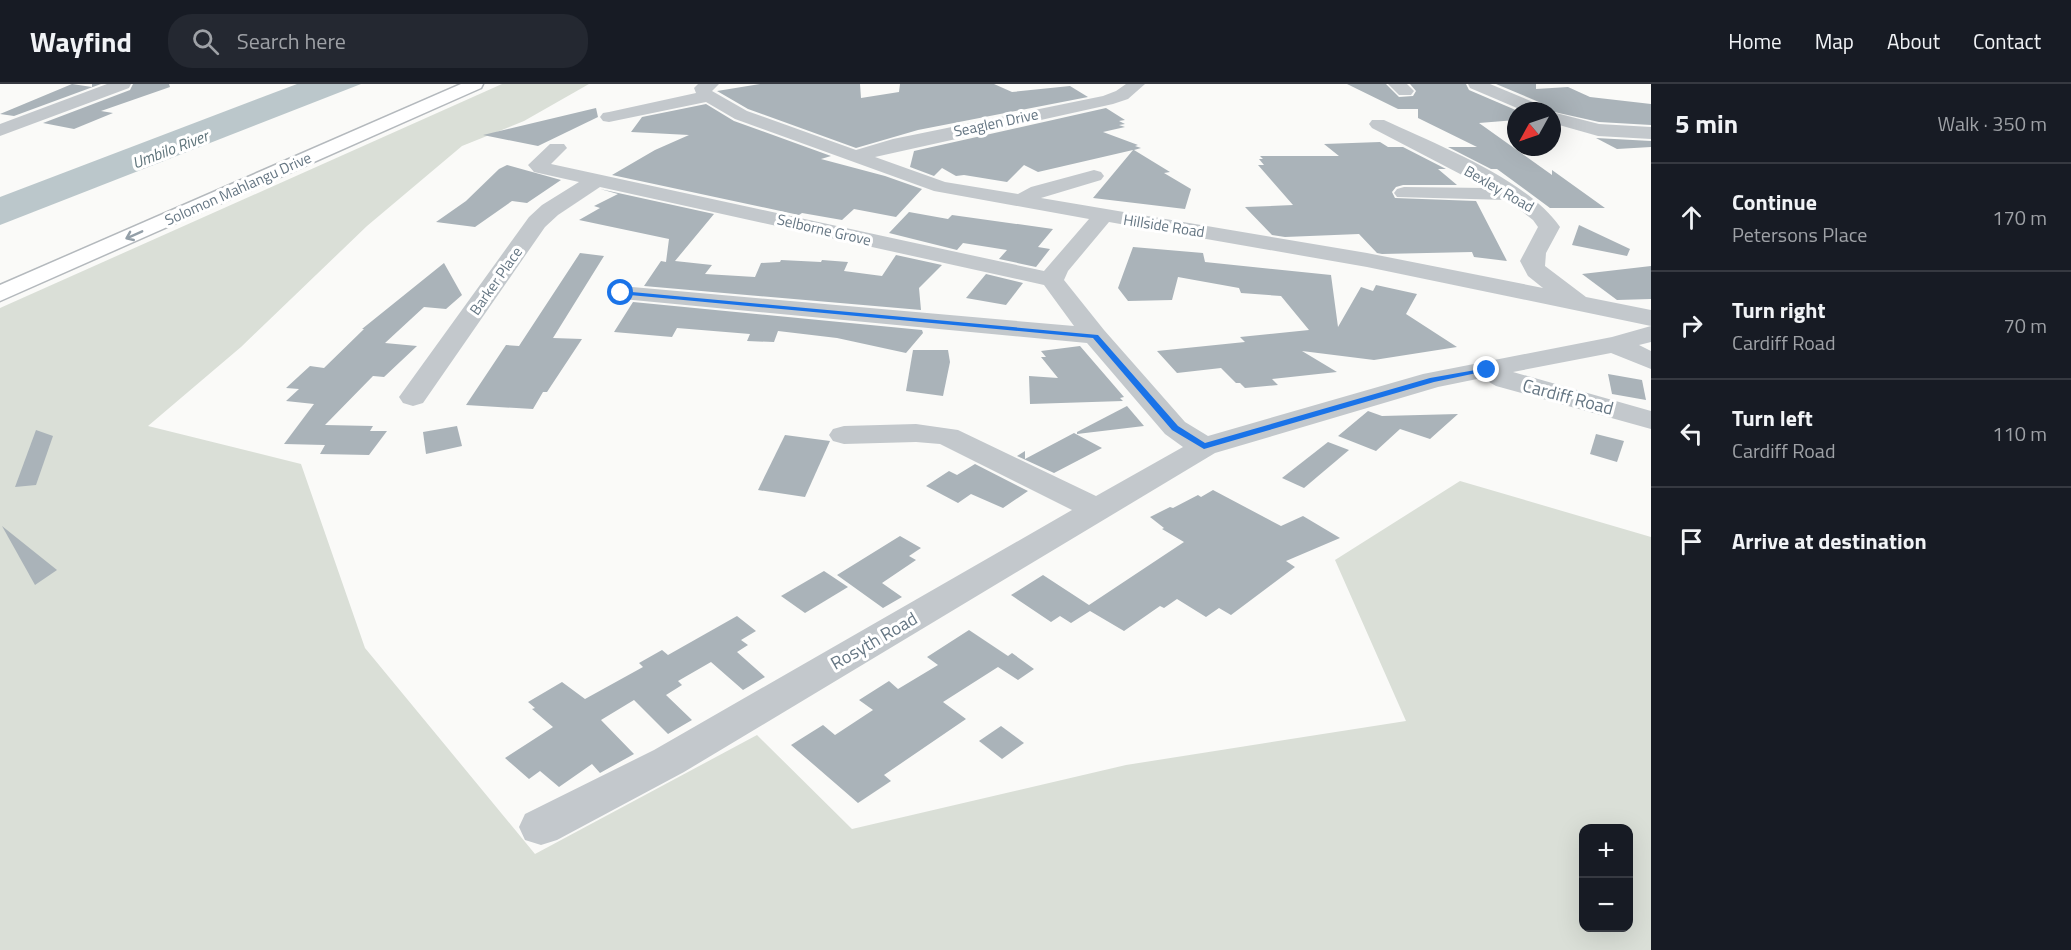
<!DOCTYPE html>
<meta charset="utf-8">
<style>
:root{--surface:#171b24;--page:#242831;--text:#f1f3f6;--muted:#9ea1a6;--line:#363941}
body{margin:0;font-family:"Titillium Web",sans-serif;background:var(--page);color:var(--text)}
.controls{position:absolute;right:18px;bottom:18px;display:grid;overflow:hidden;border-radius:12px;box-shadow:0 6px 24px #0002}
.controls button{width:54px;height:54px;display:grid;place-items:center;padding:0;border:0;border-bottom:2px solid var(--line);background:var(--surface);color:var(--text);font:30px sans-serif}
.compass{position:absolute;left:1507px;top:18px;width:54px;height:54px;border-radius:50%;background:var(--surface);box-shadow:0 6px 24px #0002;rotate:230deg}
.stop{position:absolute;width:18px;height:18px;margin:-14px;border:4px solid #1a73e8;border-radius:50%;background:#fff}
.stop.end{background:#1a73e8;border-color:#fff;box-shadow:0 2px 6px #0008}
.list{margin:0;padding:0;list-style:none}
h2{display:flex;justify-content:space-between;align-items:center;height:78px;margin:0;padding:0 24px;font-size:26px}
h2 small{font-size:20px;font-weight:400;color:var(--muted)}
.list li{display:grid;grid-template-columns:39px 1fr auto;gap:18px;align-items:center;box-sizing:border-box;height:108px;padding:0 24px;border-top:2px solid var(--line)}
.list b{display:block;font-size:22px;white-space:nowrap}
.list p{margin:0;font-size:20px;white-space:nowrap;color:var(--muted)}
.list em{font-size:20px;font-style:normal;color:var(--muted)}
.icon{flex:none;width:33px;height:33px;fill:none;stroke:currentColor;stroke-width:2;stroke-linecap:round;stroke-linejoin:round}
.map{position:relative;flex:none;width:1651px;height:866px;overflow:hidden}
header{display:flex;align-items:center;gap:36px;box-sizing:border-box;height:84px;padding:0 30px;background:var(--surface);border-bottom:2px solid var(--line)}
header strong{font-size:28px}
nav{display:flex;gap:33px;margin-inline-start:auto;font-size:21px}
.search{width:420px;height:54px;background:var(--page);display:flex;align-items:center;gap:15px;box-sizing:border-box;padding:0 21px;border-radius:24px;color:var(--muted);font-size:22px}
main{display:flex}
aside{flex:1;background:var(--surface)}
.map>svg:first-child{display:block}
.green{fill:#dadfd7;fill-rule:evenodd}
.water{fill:#bbc7cb}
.building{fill:#aab3b9}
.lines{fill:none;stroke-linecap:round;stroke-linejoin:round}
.highway-casing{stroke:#b4b9bd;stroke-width:3}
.minor{fill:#c3c8cc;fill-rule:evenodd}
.highway{fill:#fff;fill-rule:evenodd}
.oneway{stroke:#939fa8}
.route{fill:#1a73e8}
.labels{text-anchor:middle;stroke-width:6;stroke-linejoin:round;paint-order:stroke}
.far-street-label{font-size:15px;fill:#657683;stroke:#fff}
.far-water-label{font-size:16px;font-style:italic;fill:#60757c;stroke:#fff}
.street-label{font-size:18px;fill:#657683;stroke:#fff}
</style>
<header>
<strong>Wayfind</strong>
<div class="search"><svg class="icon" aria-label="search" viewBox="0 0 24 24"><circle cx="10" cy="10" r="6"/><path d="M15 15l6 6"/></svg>Search here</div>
<nav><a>Home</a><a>Map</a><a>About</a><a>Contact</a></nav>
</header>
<main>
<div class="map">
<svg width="1651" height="866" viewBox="0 0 1651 866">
<rect width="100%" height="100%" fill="#fafaf8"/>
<path class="green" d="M502,0H589L524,37L462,62L367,142L241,263L148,342L301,380L365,564L535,770L757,651L852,745L1126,681L1406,637L1335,476L1460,397L1651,453V866H0V224ZM1584,744H1628V844H1584Z"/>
<path class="water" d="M297,0H361L0,141V113Z"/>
<g class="building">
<path d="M72,0L92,3V0H101L14,32L0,30Z"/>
<path d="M133,0H169L170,3L101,27L113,29L74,45L43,39L130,6Z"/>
<path d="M760,0H860L861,14L899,8L900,0H994L1012,8L1070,2L1088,13L918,46L856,64L748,25L717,7Z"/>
<path d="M1347,0H1386L1399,13L1413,12L1416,7L1410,0H1466L1469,6L1518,27H1516V36L1479,39L1552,91V86L1605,124H1550L1497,85H1491L1448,63H1477L1418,34V25H1398Z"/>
<path d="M1496,0H1536V5L1568,3L1590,13L1651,20V41L1599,38L1550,27L1546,21Z"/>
<path d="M706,20L734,37L831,72L821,75L885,92L922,105L896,133L854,125L842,136L802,129L799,131L612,91L655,66L689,51L631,48L642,33Z"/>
<path d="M596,24L598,33L538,62L483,51Z"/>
<path d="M1106,24L1125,36L1119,37L1125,40L1119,41L1125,43L1103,48L1138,61L1135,62L1141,64L1134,66L1170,88L1164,89L1191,105L1185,125L1093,114L1133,66L1038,88L1024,81L1007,98L964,91L956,92L942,84L934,92L910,83L914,67Z"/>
<path d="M1596,54L1651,57V63L1617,65Z"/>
<path d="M1380,58L1388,63H1403L1446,85H1438L1457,101H1403L1396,103L1392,108L1395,114L1476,117L1507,177L1474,173L1472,168L1382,170L1377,169L1359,150L1285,153L1272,151L1245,123L1293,121L1258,81H1264L1259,75H1263L1260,72H1339L1324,60Z"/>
<path d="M507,81L561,96L527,119L512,117L475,143L436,138L466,117L499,85Z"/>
<path d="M600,105L714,130L675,177L712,181L705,190L755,193L761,179L780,178L781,176L821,178L822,176L848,178L844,187L882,192L896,171L942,181L919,204L921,226L644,202L661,177L666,178L669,155L579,136L600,124L594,122L618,110Z"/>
<path d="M909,128L948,135L952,131L1053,145L1038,163L1050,165L1036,183L999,175L1007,166L963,159L957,166L889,149Z"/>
<path d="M1579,141L1630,165L1627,172L1572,161Z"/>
<path d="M1133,163L1203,169L1205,178L1331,191L1338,243L1361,203L1373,207L1376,201L1417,210L1406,230L1457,263L1374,276L1302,267L1337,288L1272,295L1278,301L1245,304L1240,299H1236L1221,284L1177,289L1157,267L1245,258L1240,253L1309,246L1281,212L1241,209L1239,204L1200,197L1178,193L1172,216L1128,217L1118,204Z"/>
<path d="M580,169L604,172L553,254L582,255L547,308H543L533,325L466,321L506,261L519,262Z"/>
<path d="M444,179L462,211L446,225L424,223L385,259L417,262L384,293L373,292L325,341L373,342L370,347H387L369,371L320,370L325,361L284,360L314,320L286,317L299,305L286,304L310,282L324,284L364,245H362Z"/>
<path d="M1651,182V215L1617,216L1582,190Z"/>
<path d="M986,190L1023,199L1006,221L966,214Z"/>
<path d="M633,218L922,246L923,249L906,269L837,254L778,247L774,258L747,257L750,250L677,244L672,253L614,248Z"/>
<path d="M1080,262L1124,313L1120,314L1123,317L1030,320L1029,292L1058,294L1041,273H1046L1041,267Z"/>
<path d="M913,266H948L950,278L943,312L906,307Z"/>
<path d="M1608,290L1642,296L1646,316L1612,310Z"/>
<path d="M1127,322L1144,342L1077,350V348Z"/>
<path d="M1368,327L1382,332L1458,330L1430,355L1400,345L1376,367L1338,352Z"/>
<path d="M457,342L462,362L426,370L423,348Z"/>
<path d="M36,346L53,352L36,401L15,403Z"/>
<path d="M1074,349L1102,364L1054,389L1017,372L1025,367V375Z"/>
<path d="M1596,350L1624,357L1617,378L1590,370Z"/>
<path d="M785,351L830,357L805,413L758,406Z"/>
<path d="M1328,358L1349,366L1304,404L1282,394Z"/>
<path d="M975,380L1028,407L1003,424L971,410L958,419L926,402L949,387L957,391Z"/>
<path d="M1213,406L1281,442L1303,432L1340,454L1286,477L1295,483L1231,531L1219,524L1206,533L1177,515L1164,524L1160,522L1124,547L1090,527L1071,539L1060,532L1051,538L1011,511L1043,491L1089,521L1184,458L1162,445L1164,444L1150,433L1170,423L1173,424L1198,411L1201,413Z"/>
<path d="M2,442L57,486L35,501Z"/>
<path d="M900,452L921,464L909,472L916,476L882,499L902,513L883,524L837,491Z"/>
<path d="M824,487L848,503L805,529L781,512Z"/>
<path d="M737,532L756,547L741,556L748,561L737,568L765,593L743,606L711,578L678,597L682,601L666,611L692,636L668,650L634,616L601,636L634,670L600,689L592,680L559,703L540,687L529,695L505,674L553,643L532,625L535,624L528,618L562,598L585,615L643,583L639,579L662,566L668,571Z"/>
<path d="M969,546L1008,572L1012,569L1034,585L1018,596L998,583L943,618L966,635L884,691L891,697L858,719L791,661L823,641L835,651L873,626L859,616L889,597L898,605L938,581L927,573Z"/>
<path d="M1001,642L1024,659L1002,675L979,657Z"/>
</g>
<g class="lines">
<g class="highway-casing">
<path id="highway" d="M461,0H483L481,4L0,217V201Z"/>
</g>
<g class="minor">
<path d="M107,0H131L129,4L0,52V40Z"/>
<path d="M698,0H719L712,7L747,27L856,66L893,55L1103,12L1116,7L1126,0H1145L1128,15L1113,20L875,73L945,98L1018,110L1031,103L1094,86L1101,88L1104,92L1101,96L1041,114L1367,169L1543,204L1528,192L1520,177L1538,143L1533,136L1507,116L1397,113L1394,109L1397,105L1404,103L1487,104L1372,44L1369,40L1372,36H1384C1437,61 1527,95 1560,143L1546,169L1545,182L1586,213L1651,226V242L1367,183L1109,138L1068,187L1064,196L1104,246L1185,338L1208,352L1423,290L1612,253L1651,242V258L1639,261L1651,267V285L1611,269L1513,288L1651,327V345L1496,302L1482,294L1438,303L1215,369L684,688L557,756L541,761L525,756L519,743L525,730L654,666L1072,426L940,360L916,358L844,360L833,357L829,351L833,345L844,342L916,340L958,346L1096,412L1183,363L1165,350L1087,259L612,214L609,209L612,204L621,202L1074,242L1044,201L600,103L558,131L545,143L423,319L413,322L403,319L399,313L529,133L542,121L579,98L534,88L528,81L550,60H564L567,64L551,80L1044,187L1089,135L934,107L735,35L706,18L609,38L603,37L600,33L603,29L609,28L696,9L694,4Z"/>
<path d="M1388,0H1407L1414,7L1411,11H1399Z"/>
<path d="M1468,0H1490L1545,23L1548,27H1524L1470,4Z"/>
<path d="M1552,28L1599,40L1651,43V55L1598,52L1552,39Z"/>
</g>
<use href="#highway" class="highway"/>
</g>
<defs><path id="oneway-shaft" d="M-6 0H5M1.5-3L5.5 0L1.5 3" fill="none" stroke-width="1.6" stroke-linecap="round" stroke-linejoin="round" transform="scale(1.5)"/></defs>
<use class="oneway" href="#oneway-shaft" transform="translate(134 151) rotate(156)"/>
<path class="route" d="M621,207L1098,251L1178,342L1205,359L1430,294L1487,284L1491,286L1434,298L1204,365L1172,346L1093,254L619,210Z"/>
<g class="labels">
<g class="far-street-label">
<text transform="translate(996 39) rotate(-12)" y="5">Seaglen Drive</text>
<text transform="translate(238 105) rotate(-24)" y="5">Solomon Mahlangu Drive</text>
<text transform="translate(1499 105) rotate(30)" y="5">Bexley Road</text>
<text transform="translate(1164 142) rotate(9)" y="5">Hillside Road</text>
<text transform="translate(824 146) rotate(13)" y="5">Selborne Grove</text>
<text transform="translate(496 197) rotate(-55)" y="5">Barker Place</text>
</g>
<g class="far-water-label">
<text transform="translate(170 65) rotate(-21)" y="6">Umbilo River</text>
</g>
<g class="street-label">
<text transform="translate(1568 313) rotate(15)" y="6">Cardiff Road</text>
<text transform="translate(874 557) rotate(-30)" y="6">Rosyth Road</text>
</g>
</g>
</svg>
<div class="controls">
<button>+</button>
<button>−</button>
</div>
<svg class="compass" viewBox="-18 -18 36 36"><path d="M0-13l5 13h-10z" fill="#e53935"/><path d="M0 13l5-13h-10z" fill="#9ea1a6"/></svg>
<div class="stop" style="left:621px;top:209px"></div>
<div class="stop end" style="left:1487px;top:286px"></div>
</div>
<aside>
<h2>5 min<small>Walk · 350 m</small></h2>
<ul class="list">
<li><svg class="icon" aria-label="ahead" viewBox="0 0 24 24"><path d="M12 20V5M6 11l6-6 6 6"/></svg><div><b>Continue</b><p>Petersons Place</p></div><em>170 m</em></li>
<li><svg class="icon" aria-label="right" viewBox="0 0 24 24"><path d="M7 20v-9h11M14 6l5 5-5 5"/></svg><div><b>Turn right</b><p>Cardiff Road</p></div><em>70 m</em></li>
<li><svg class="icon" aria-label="left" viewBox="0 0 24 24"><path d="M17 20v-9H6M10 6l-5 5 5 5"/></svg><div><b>Turn left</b><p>Cardiff Road</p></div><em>110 m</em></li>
<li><svg class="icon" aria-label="arrive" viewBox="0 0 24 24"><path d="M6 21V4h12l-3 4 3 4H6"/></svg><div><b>Arrive at destination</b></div></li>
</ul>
</aside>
</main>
